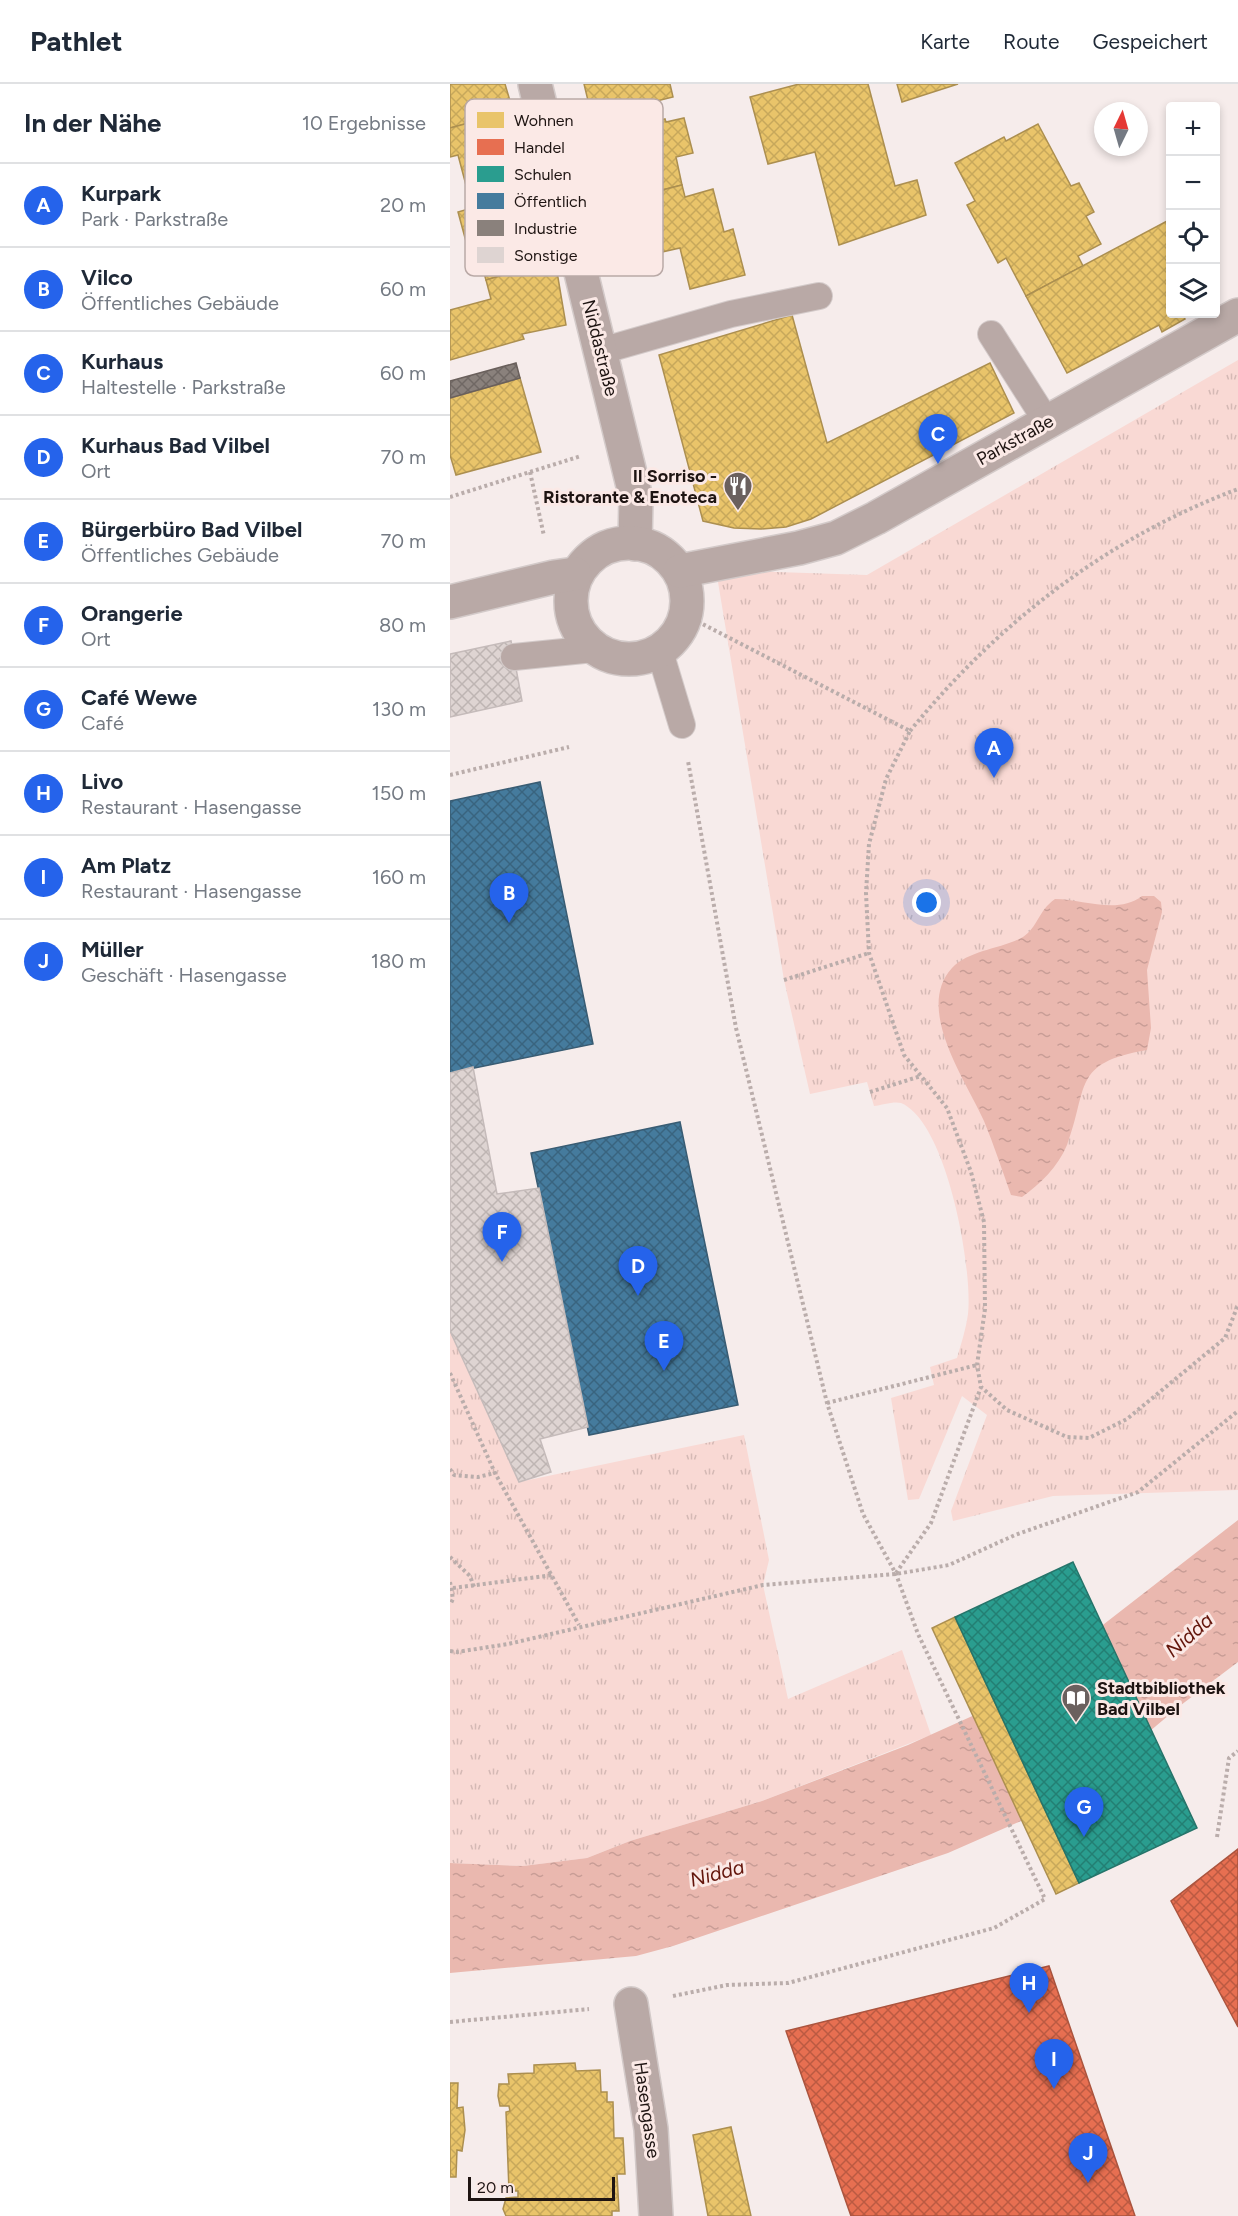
<!DOCTYPE html>
<html lang="de">
<meta charset="utf-8">
<style>
:root{--surface:#fff;--page:#f6f6f7;--text:#1f2937;--muted:#747a83;--line:#e0e1e3;--accent:#2563eb}
body{margin:0;font-family:Figtree,sans-serif;background:var(--page);color:var(--text)}
.controls{position:absolute;right:18px;top:18px;display:grid;overflow:hidden;border-radius:6px;box-shadow:0 3px 9px #0003}
.controls button{width:54px;height:54px;display:grid;place-items:center;padding:0;border:0;border-bottom:2px solid var(--line);background:var(--surface);color:var(--text);font:30px sans-serif}
.compass{position:absolute;left:644px;top:18px;width:54px;height:54px;border-radius:50%;background:var(--surface);box-shadow:0 3px 9px #0003;rotate:5deg}
.scale{position:absolute;left:18px;bottom:15px;width:147px;box-sizing:border-box;padding-left:6px;border:3px solid #1e1412;border-top:0;font-size:16px;line-height:21px;white-space:nowrap;color:#1e1412;-webkit-text-stroke:4px #fbe9e6;paint-order:stroke}
.you{position:absolute;left:477px;top:819px;width:21px;height:21px;margin:-15px;border:4px solid #fff;border-radius:50%;background:#1a73e8;box-shadow:0 0 0 9px #1a73e833}
.badge{display:grid;place-items:center;width:39px;height:39px;border-radius:50%;background:var(--accent);color:#fff;font-size:20px;font-weight:700}
.pin{position:absolute;translate:-50% -50px;filter:drop-shadow(0 2px 3px #0008)}
.pin::after{content:'';position:absolute;top:32px;width:21px;height:18px;background:inherit;clip-path:polygon(0 0,100% 0,50% 100%)}
.list{margin:0;padding:0;list-style:none}
h2{display:flex;justify-content:space-between;align-items:center;height:78px;margin:0;padding:0 24px;font-size:26px}
h2 small{font-size:20px;font-weight:400;color:var(--muted)}
.list li{display:grid;grid-template-columns:39px 1fr auto;gap:18px;align-items:center;box-sizing:border-box;height:84px;padding:0 24px;border-top:2px solid var(--line)}
.list b{display:block;font-size:22px;white-space:nowrap}
.list p{margin:0;font-size:20px;white-space:nowrap;color:var(--muted)}
.list em{font-size:20px;font-style:normal;color:var(--muted)}
.icon{flex:none;width:33px;height:33px;fill:none;stroke:currentColor;stroke-width:2;stroke-linecap:round;stroke-linejoin:round}
.map{position:relative;flex:none;width:788px;height:2132px;overflow:hidden}
header{display:flex;align-items:center;gap:36px;box-sizing:border-box;height:84px;padding:0 30px;background:var(--surface);border-bottom:2px solid var(--line)}
header strong{font-size:28px}
nav{display:flex;gap:33px;margin-inline-start:auto;font-size:21px}
main{display:flex}
aside{flex:1;background:var(--surface)}
.map>svg:first-child{display:block}
.grass{fill:url(#grass-tufts)}
.water{fill:url(#water-ripples)}
.homes{fill:url(#homes-cross-hatch);stroke:#ac8f50;stroke-width:1.5}
.shops{fill:url(#shops-cross-hatch);stroke:#ab543e;stroke-width:1.5}
.schools{fill:url(#schools-cross-hatch);stroke:#26746a;stroke-width:1.5}
.public{fill:url(#public-cross-hatch);stroke:#395c73;stroke-width:1.5}
.industry{fill:url(#industry-cross-hatch);stroke:#6a605c;stroke-width:1.5}
.building{fill:url(#building-cross-hatch);stroke:#c5bbba;stroke-width:1.5}
.lines{fill:none;stroke-linecap:round;stroke-linejoin:round}
.service-casing{stroke:#d3cac9;stroke-width:28}
.minor-casing{stroke:#d3cac9;stroke-width:36}
.path{stroke:#baadab;stroke-width:4;stroke-dasharray:3 3;stroke-linecap:butt}
.service{stroke:#b9a9a6;stroke-width:26}
.minor{stroke:#b9a9a6;stroke-width:33}
.labels{text-anchor:middle;stroke-width:6;stroke-linejoin:round;paint-order:stroke}
.street-label{font-size:18px;fill:#1e1412;stroke:#fbe9e6}
.poi-label{font-size:18px;font-weight:bold;fill:#1e1412;stroke:#fbe9e6;text-anchor:end}
.water-label{font-size:20px;font-style:italic;fill:#63150b;stroke:#fbe9e6}
.key{fill:#fbe9e6;stroke:#b9a9a6;stroke-width:1.5}
.key-label{font-size:16px;fill:#1e1412}
</style>
<header>
<strong>Pathlet</strong>
<nav><a>Karte</a><a>Route</a><a>Gespeichert</a></nav>
</header>
<main>
<aside>
<h2>In der Nähe<small>10 Ergebnisse</small></h2>
<ul class="list">
<li><span class="badge">A</span><div><b>Kurpark</b><p>Park · Parkstraße</p></div><em>20 m</em></li>
<li><span class="badge">B</span><div><b>Vilco</b><p>Öffentliches Gebäude</p></div><em>60 m</em></li>
<li><span class="badge">C</span><div><b>Kurhaus</b><p>Haltestelle · Parkstraße</p></div><em>60 m</em></li>
<li><span class="badge">D</span><div><b>Kurhaus Bad Vilbel</b><p>Ort</p></div><em>70 m</em></li>
<li><span class="badge">E</span><div><b>Bürgerbüro Bad Vilbel</b><p>Öffentliches Gebäude</p></div><em>70 m</em></li>
<li><span class="badge">F</span><div><b>Orangerie</b><p>Ort</p></div><em>80 m</em></li>
<li><span class="badge">G</span><div><b>Café Wewe</b><p>Café</p></div><em>130 m</em></li>
<li><span class="badge">H</span><div><b>Livo</b><p>Restaurant · Hasengasse</p></div><em>150 m</em></li>
<li><span class="badge">I</span><div><b>Am Platz</b><p>Restaurant · Hasengasse</p></div><em>160 m</em></li>
<li><span class="badge">J</span><div><b>Müller</b><p>Geschäft · Hasengasse</p></div><em>180 m</em></li>
</ul>
</aside>
<div class="map">
<svg width="788" height="2132" viewBox="0 0 788 2132">
<defs>
<pattern id="grass-tufts" width="24" height="20" patternUnits="userSpaceOnUse" patternTransform="scale(1.5)"><rect width="24" height="20" fill="#f9d9d4"/><path d="M3 7l-1-3M5 7V3M7 7l1-3M15 17l-1-3M17 17v-4M19 17l1-3" fill="none" stroke="#d5b9b5"/></pattern>
<pattern id="water-ripples" width="26" height="14" patternUnits="userSpaceOnUse" patternTransform="scale(1.5)"><rect width="26" height="14" fill="#eab8af"/><path d="M2 4q2-2 4 0t4 0M15 11q2-2 4 0t4 0" fill="none" stroke="#c89d96"/></pattern>
<pattern id="homes-cross-hatch" width="8" height="8" patternUnits="userSpaceOnUse" patternTransform="scale(1.5)"><rect width="8" height="8" fill="#e9c46a"/><path d="M0 0l8 8M0 8l8-8" fill="none" stroke="#c7a85b"/></pattern>
<pattern id="shops-cross-hatch" width="8" height="8" patternUnits="userSpaceOnUse" patternTransform="scale(1.5)"><rect width="8" height="8" fill="#e76f51"/><path d="M0 0l8 8M0 8l8-8" fill="none" stroke="#bb5a42"/></pattern>
<pattern id="schools-cross-hatch" width="8" height="8" patternUnits="userSpaceOnUse" patternTransform="scale(1.5)"><rect width="8" height="8" fill="#2a9d8f"/><path d="M0 0l8 8M0 8l8-8" fill="none" stroke="#237f73"/></pattern>
<pattern id="public-cross-hatch" width="8" height="8" patternUnits="userSpaceOnUse" patternTransform="scale(1.5)"><rect width="8" height="8" fill="#457b9d"/><path d="M0 0l8 8M0 8l8-8" fill="none" stroke="#39647f"/></pattern>
<pattern id="industry-cross-hatch" width="8" height="8" patternUnits="userSpaceOnUse" patternTransform="scale(1.5)"><rect width="8" height="8" fill="#8a817c"/><path d="M0 0l8 8M0 8l8-8" fill="none" stroke="#706864"/></pattern>
<pattern id="building-cross-hatch" width="8" height="8" patternUnits="userSpaceOnUse" patternTransform="scale(1.5)"><rect width="8" height="8" fill="#ded4d2"/><path d="M0 0l8 8M0 8l8-8" fill="none" stroke="#beb5b3"/></pattern>
</defs>
<rect width="100%" height="100%" fill="#f6eceb"/>
<g class="grass">
<path d="M788,276V1406L603,1412L503,1437L501,1427L537,1331L512,1312L469,1415L458,1416L441,1314L484,1301L480,1283L507,1274C511,1260 516,1245 518,1230C523,1185 497,1038 451,1019C444,1017 432,1021 424,1022L417,998L360,1010L334,896L266,486L417,491Z"/>
<path d="M0,1247L69,1398L294,1351L319,1476L313,1501L338,1615L452,1566L481,1651L312,1717L180,1757L137,1774L73,1782L0,1779Z"/>
</g>
<g class="water">
<path d="M692,812H704L711,818L712,828L697,886L701,944L697,966C621,979 639,1003 617,1061C608,1083 590,1100 572,1113L561,1111C552,1086 544,1061 534,1037C517,998 464,925 502,884C519,866 552,865 573,853C588,843 588,827 605,815C633,815 667,831 692,812Z"/>
<path d="M788,1436V1578L731,1621L638,1699L571,1737L498,1769L223,1862L186,1872L0,1889V1779L73,1782L137,1774L180,1757L312,1717L458,1661L529,1629L609,1575Z"/>
</g>
<g class="homes">
<path d="M0,0H55L63,27L0,44Z"/>
<path d="M134,0H220L223,13L142,33Z"/>
<path d="M349,0H418L445,102L467,96L476,131L389,161L365,68L318,80L300,13Z"/>
<path d="M447,0H508L452,18Z"/>
<path d="M63,27L79,88L17,105L8,71L0,73V44Z"/>
<path d="M234,34L243,69L226,73L232,101L165,118L149,51L215,35L216,38Z"/>
<path d="M588,40L621,102L629,99L644,128L636,132L651,160L628,172L633,182L576,212L556,174L548,179L517,121L525,117L505,79L554,53L556,57Z"/>
<path d="M232,101L235,113L263,105L274,148L283,145L295,191L240,205L230,164L190,173L178,168L165,118Z"/>
<path d="M84,106L105,176L36,196L26,162L18,165L8,128Z"/>
<path d="M717,137L720,143V230H732L735,235L712,248L709,241L617,289L576,212Z"/>
<path d="M105,176L116,241L72,250L74,255L0,276V226L41,215L36,196Z"/>
<path d="M342,231L377,359L540,279L564,329L361,435L336,443L311,445L284,444L253,437L209,271Z"/>
<path d="M70,294L91,368L6,391L0,371V314Z"/>
<path d="M505,1533L629,1799L606,1810L482,1544Z"/>
<path d="M125,1979L126,1987L150,1986L151,2008H157V2018H163L164,2054H173L175,2090H167L169,2127H162V2132H56L53,2125L56,2114L68,2113V2107H59L56,2028L60,2027L59,2022H50L48,2012L49,2000H59L58,1990L84,1989V1981Z"/>
<path d="M0,1999H8L7,2024L13,2023L15,2046L12,2067L7,2066L6,2093H0Z"/>
<path d="M281,2043L301,2132H258L243,2051Z"/>
</g>
<g class="shops">
<path d="M788,1765V1943L721,1817Z"/>
<path d="M599,1882L685,2132H401L336,1947Z"/>
</g>
<path class="schools" d="M623,1478L747,1744L629,1799L505,1533Z"/>
<g class="public">
<path d="M90,698L143,960L0,989V717Z"/>
<path d="M230,1038L288,1321L139,1351L81,1069Z"/>
</g>
<path class="industry" d="M66,279L70,294L0,314V297Z"/>
<g class="building">
<path d="M61,557L72,617L0,633V570Z"/>
<path d="M23,983L47,1110L89,1104L138,1343L90,1355L101,1388L69,1398L0,1247V989Z"/>
</g>
<g class="lines">
<g class="service-casing">
<g id="service">
<path d="M541,250L597,338"/>
<path d="M151,267L281,230L369,212"/>
<path d="M210,568L232,641"/>
<path d="M64,573L144,565"/>
</g>
</g>
<g class="minor-casing">
<g id="minor">
<path d="M85,0L186,414L185,460"/>
<circle cx="179" cy="517" r="58"/>
<path d="M230,487L349,464L386,454L426,434L788,231"/>
<path d="M0,518L104,493L125,490"/>
<path d="M181,1920L201,2045L206,2132"/>
</g>
</g>
<g class="path">
<path d="M80,388L94,452"/>
<path d="M0,413L131,372"/>
<path d="M237,532L460,647L436,695L419,760L416,809L419,869L454,971L497,1024L521,1088L534,1138L535,1225L527,1281L531,1303L557,1326L617,1353L639,1354L677,1335L775,1254L788,1221"/>
<path d="M460,647C548,539 657,454 788,405"/>
<path d="M0,691L119,663"/>
<path d="M334,896L419,869"/>
<path d="M420,1008L471,992"/>
<path d="M0,1289L45,1389L129,1541"/>
<path d="M377,1319L527,1281"/>
<path d="M0,1385L4,1391L28,1393L45,1389"/>
<path d="M0,1473L20,1492L24,1503"/>
<path d="M446,1489L481,1439L531,1303"/>
<path d="M0,1498L3,1515L0,1521"/>
<path d="M3,1504L103,1491"/>
<path d="M0,1567L7,1568L58,1560L313,1501L446,1490L499,1481L565,1451L688,1408L788,1327"/>
<path d="M767,1753L779,1674L788,1667"/>
<path d="M223,1912L277,1901L338,1899L544,1844L595,1815L468,1550L446,1490L413,1430L377,1319L286,944L238,677"/>
<path d="M0,1938L139,1925"/>
</g>
<use href="#service" class="service"/>
<use href="#minor" class="minor"/>
</g>
<defs>
<g id="restaurant-pin" transform="scale(1.5)"><path d="M0 17L-7.5 6A9.5 9.5 0 1 1 7.5 6Z" fill="#6a605e" stroke="#fbe9e6"/><path d="M-5-6h1v4h1v-4h1v4h1v-4h1v5L-1.5 .5V6h-2V.5L-5-1ZM5-6V6H3V1.5H1.5Q1.5-4 5-6Z" fill="#fff"/></g>
<g id="library-pin" transform="scale(1.5)"><path d="M0 17L-7.5 6A9.5 9.5 0 1 1 7.5 6Z" fill="#6a605e" stroke="#fbe9e6"/><path d="M-6-4Q-3-5.5-.7-3.5V5Q-3 3-6 4ZM6-4Q3-5.5 .7-3.5V5Q3 3 6 4Z" fill="#fff"/></g>
</defs>
<g fill-rule="evenodd">
<use href="#restaurant-pin" x="288" y="402"/>
<use href="#library-pin" x="626" y="1614"/>
</g>
<g class="labels">
<g class="street-label">
<text transform="translate(150 264) rotate(76)" y="6">Niddastraße</text>
<text transform="translate(565 356) rotate(-29)" y="6">Parkstraße</text>
<text transform="translate(197 2026) rotate(82)" y="6">Hasengasse</text>
</g>
<g class="poi-label">
<text x="267" y="398">Il Sorriso -<tspan x="267" dy="21">Ristorante &amp; Enoteca</tspan></text>
<text x="647" y="1610" text-anchor="start">Stadtbibliothek<tspan x="647" dy="21">Bad Vilbel</tspan></text>
</g>
<g class="water-label">
<text transform="translate(739 1551) rotate(-41)" y="7">Nidda</text>
<text transform="translate(267 1789) rotate(-15)" y="7">Nidda</text>
</g>
</g>
<rect x="15" y="15" width="198" height="177" rx="9" class="key"/>
<rect x="27" y="28" width="27" height="16" fill="#e9c46a"/>
<rect x="27" y="55" width="27" height="16" fill="#e76f51"/>
<rect x="27" y="82" width="27" height="16" fill="#2a9d8f"/>
<rect x="27" y="109" width="27" height="16" fill="#457b9d"/>
<rect x="27" y="136" width="27" height="16" fill="#8a817c"/>
<rect x="27" y="163" width="27" height="16" fill="#ded4d2"/>
<g class="key-label">
<text x="64" y="42">Wohnen</text>
<text x="64" y="69">Handel</text>
<text x="64" y="96">Schulen</text>
<text x="64" y="123">Öffentlich</text>
<text x="64" y="150">Industrie</text>
<text x="64" y="177">Sonstige</text>
</g>
</svg>
<div class="controls">
<button>+</button>
<button>−</button>
<button><svg class="icon" aria-label="locate" viewBox="0 0 24 24"><circle cx="12" cy="12" r="6"/><path d="M12 2v4M12 18v4M2 12h4M18 12h4"/></svg></button>
<button><svg class="icon" aria-label="layers" viewBox="0 0 24 24"><path d="M12 4l9 5-9 5-9-5zM3 14l9 5 9-5"/></svg></button>
</div>
<svg class="compass" viewBox="-18 -18 36 36"><path d="M0-13l5 13h-10z" fill="#e53935"/><path d="M0 13l5-13h-10z" fill="#747a83"/></svg>
<div class="scale">20 m</div>
<div class="you"></div>
<div class="pin badge" style="left:544px;top:694px">A</div>
<div class="pin badge" style="left:59px;top:839px">B</div>
<div class="pin badge" style="left:488px;top:380px">C</div>
<div class="pin badge" style="left:188px;top:1212px">D</div>
<div class="pin badge" style="left:214px;top:1287px">E</div>
<div class="pin badge" style="left:52px;top:1178px">F</div>
<div class="pin badge" style="left:634px;top:1753px">G</div>
<div class="pin badge" style="left:579px;top:1929px">H</div>
<div class="pin badge" style="left:604px;top:2005px">I</div>
<div class="pin badge" style="left:638px;top:2099px">J</div>
</div>
</main>
